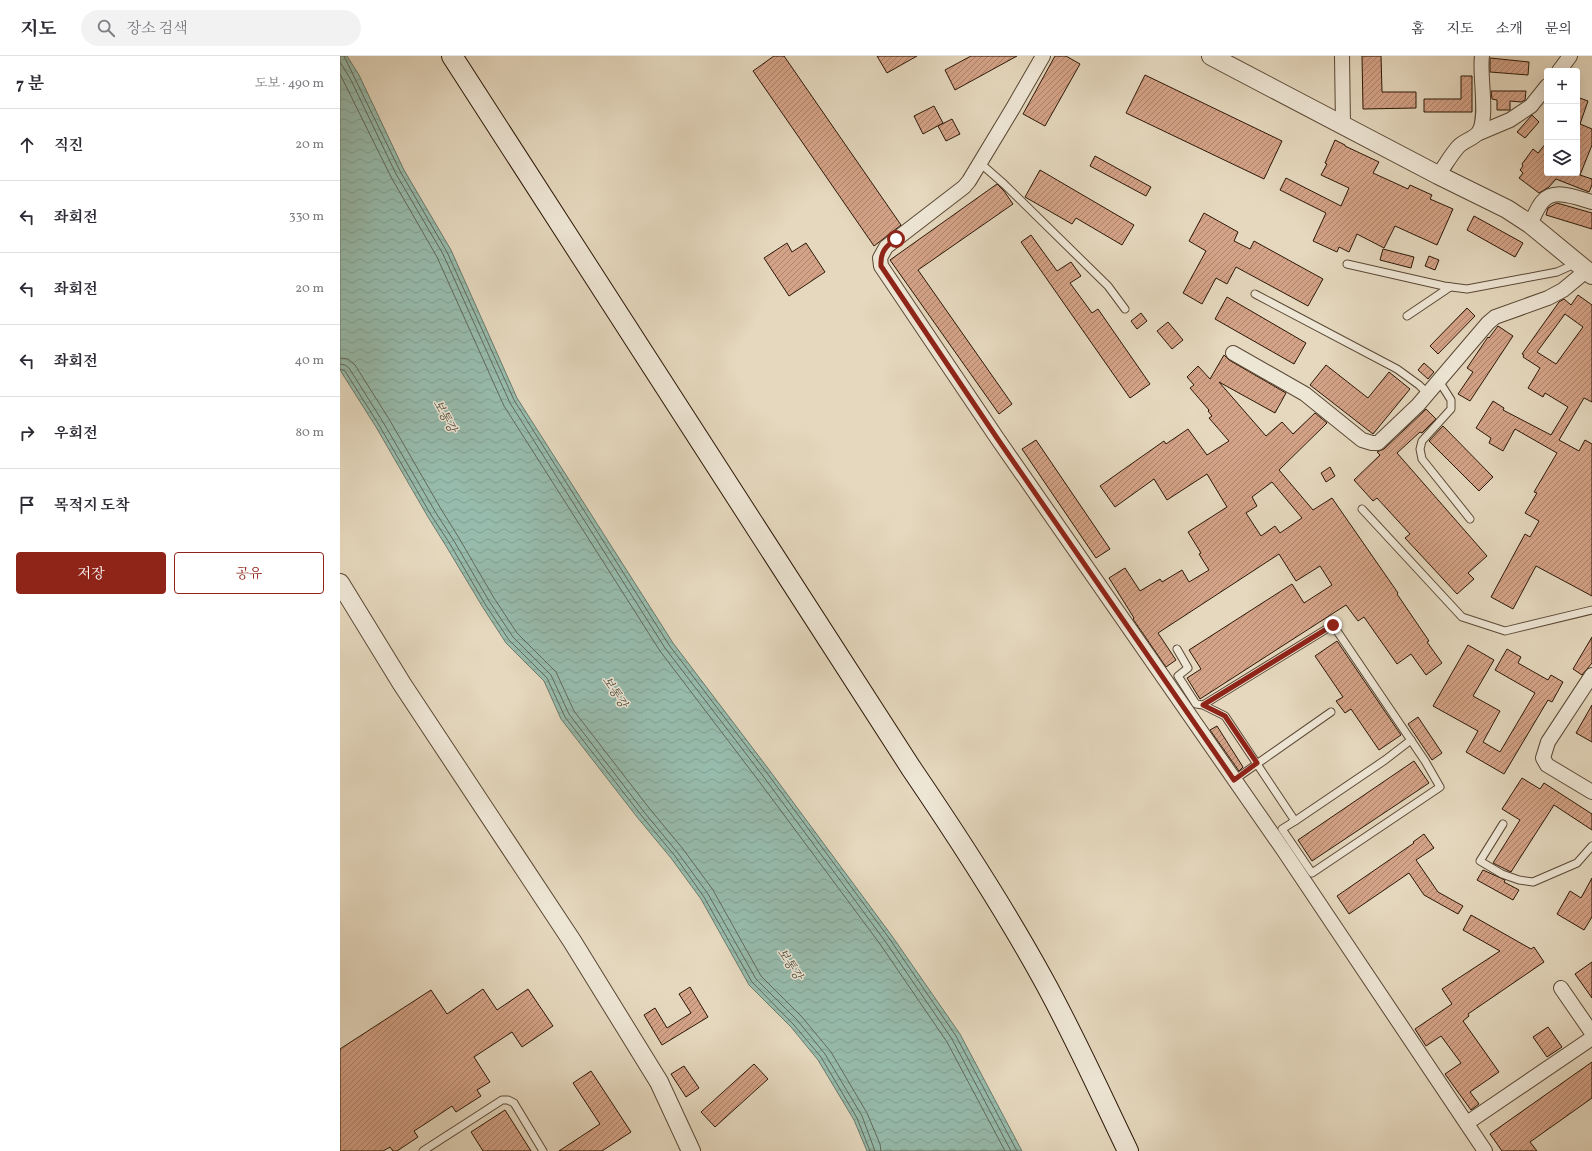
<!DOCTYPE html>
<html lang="ko">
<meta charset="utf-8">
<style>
:root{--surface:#fff;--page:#f2f2f3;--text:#2b2b33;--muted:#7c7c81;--line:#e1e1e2;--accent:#8f2418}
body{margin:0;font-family:Vollkorn,"Noto Serif KR",serif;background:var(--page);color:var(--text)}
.controls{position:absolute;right:12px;top:12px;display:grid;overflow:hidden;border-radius:4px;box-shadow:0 4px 16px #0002}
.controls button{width:36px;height:36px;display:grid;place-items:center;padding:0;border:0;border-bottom:1px solid var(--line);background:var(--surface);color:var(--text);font:20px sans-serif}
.stop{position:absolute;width:12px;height:12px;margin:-9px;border:3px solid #8f2418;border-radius:50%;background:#fff}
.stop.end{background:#8f2418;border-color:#fff;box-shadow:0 1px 4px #0008}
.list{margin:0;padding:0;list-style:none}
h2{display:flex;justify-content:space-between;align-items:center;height:52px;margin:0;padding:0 16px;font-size:17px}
h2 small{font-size:13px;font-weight:400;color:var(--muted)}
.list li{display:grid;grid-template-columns:26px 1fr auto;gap:12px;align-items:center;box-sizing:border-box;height:72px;padding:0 16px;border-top:1px solid var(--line)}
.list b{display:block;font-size:15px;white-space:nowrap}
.list em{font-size:13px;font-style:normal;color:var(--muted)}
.actions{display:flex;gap:8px;padding:12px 16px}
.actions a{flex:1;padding:9px 0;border:1px solid var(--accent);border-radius:4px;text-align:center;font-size:14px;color:var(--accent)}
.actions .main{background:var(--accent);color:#fff}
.icon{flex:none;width:22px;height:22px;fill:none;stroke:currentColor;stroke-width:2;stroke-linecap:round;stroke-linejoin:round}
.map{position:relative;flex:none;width:1252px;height:1095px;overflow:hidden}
header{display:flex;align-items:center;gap:24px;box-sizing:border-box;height:56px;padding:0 20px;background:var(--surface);border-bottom:1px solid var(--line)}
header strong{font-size:19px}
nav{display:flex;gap:22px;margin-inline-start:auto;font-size:14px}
.search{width:280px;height:36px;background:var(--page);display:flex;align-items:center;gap:10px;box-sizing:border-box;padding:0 14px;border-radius:22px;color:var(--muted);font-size:15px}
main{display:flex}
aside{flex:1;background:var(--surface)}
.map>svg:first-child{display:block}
.water{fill:url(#water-waves);stroke:#6c7a6a}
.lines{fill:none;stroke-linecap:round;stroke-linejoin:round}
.shore{stroke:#626a5a;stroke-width:1}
.building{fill:url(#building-hatch);stroke:#2c1807;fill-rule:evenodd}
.service-casing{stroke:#5a4835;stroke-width:9}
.minor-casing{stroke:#5a4835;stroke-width:16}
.tertiary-casing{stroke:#5a4835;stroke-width:20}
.secondary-casing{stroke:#2c1807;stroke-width:22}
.service{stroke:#eee6d5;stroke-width:7}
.minor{stroke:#eee6d5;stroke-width:14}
.tertiary{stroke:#eee6d5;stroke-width:18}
.secondary{stroke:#eee6d5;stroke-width:20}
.route{stroke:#8f2418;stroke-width:5}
.labels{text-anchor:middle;stroke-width:3;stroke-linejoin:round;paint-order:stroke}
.water-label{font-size:12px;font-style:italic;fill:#4c4939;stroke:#eee6d5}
</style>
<header>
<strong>지도</strong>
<div class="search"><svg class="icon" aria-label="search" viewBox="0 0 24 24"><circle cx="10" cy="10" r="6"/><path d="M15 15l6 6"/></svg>장소 검색</div>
<nav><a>홈</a><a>지도</a><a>소개</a><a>문의</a></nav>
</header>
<main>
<aside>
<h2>7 분<small>도보 · 490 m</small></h2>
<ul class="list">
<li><svg class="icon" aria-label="ahead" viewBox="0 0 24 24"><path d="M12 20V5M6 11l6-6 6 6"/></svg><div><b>직진</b></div><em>20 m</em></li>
<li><svg class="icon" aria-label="left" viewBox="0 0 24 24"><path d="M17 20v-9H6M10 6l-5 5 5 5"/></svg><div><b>좌회전</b></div><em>330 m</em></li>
<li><svg class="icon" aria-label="left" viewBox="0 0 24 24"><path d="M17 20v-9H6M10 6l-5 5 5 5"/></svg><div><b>좌회전</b></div><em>20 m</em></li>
<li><svg class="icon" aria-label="left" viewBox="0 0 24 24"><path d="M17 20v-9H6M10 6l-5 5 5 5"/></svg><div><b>좌회전</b></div><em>40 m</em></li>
<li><svg class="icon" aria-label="right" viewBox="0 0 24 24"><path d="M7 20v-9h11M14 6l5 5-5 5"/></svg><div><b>우회전</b></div><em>80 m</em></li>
<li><svg class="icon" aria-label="arrive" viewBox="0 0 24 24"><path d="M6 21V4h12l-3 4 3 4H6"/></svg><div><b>목적지 도착</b></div></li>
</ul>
<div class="actions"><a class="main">저장</a><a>공유</a></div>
</aside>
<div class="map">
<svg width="1252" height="1095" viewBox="0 0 1252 1095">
<defs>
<pattern id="water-waves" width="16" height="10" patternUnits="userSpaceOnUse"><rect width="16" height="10" fill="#97bbac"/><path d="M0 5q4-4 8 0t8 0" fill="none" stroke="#82a092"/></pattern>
<pattern id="building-hatch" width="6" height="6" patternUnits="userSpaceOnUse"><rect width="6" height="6" fill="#d4a287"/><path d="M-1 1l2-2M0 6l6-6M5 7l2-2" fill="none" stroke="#ac836c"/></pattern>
</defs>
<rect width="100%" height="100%" fill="#e5d8be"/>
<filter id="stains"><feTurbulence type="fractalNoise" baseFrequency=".005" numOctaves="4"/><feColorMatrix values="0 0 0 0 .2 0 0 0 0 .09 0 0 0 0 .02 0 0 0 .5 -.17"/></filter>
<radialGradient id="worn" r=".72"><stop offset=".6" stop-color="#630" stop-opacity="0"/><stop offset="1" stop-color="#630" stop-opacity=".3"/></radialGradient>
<path class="water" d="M0,0H7L19,19L64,114L111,194L177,342L333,587L430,715L552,880L620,978L682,1095H527L514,1064L478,1004L451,971L409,929L361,843L331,802L297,761L221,663L204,625L166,587L142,550L106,490L88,461L36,371L0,314Z"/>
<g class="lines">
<g class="shore">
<path d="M4,0L60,115L107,196L174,344L329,589L427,717L549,882L616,980L677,1095"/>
<path d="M0,6L11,24L56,118L103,198L170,347L325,592L423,720L545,885L612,983L671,1095"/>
<path d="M0,18L51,121L97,201L164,350L320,595L418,724L540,888L607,986L665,1095"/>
<path d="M0,302L8,303L15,309L49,363L101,453L119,482L154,542L177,577L216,616L234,655L309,752L343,793L373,834L421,920L462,961L491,996L527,1057L540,1088L541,1095"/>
<path d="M0,308L5,309L9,312L43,366L96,457L114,485L149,545L173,581L211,619L229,658L304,756L338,797L368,838L416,923L458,965L485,998L522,1060L535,1095"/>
<path d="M0,313L5,315L39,369L91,459L110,488L145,548L169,584L207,622L225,661L301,759L335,800L364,841L412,926L454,969L481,1001L517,1062L530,1095"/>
</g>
</g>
<g class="building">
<path d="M434,0H444L561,169L534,190L413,15Z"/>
<path d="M537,0H577L547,17Z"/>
<path d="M631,0H677L615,34L605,14Z"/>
<path d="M715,0H726L740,8L705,70L683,58Z"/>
<path d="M1022,0H1041L1042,36H1076V52L1023,53Z"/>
<path d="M1150,2L1189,6L1188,19L1150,16Z"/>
<path d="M805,19L942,85L924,123L786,57Z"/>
<path d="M1121,20H1132V56H1084V43H1121Z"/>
<path d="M1151,35H1186L1185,44L1181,46L1170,45V54H1157V44L1152,43Z"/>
<path d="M1237,41L1248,45L1240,68L1252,73V89L1240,119L1252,123V129L1249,136L1216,123L1209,131L1199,137L1179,122L1183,117L1180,114L1183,110L1182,108L1193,93L1198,97L1207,86V117H1237Z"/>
<path d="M594,50L603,67L583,78L574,60Z"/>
<path d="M1192,59L1199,66L1185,82L1177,76Z"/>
<path d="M612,63L620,78L606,85L598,70Z"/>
<path d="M995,84L1005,89V90L1039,106L1033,117L1068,133L1070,129L1092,139L1090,143L1113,153L1097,189L1055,170L1044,192L1017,178L1009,196L999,191L997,196L973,185L986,157L940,134L946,122L1001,150L1009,132L981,119L987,108L985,107Z"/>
<path d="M755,100L811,131L806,140L750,110Z"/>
<path d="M700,114L794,169L782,189L736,162L732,168L685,141Z"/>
<path d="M657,128L664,135L673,148L578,214L672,348L659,358L550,204Z"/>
<path d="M1217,147L1252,157V173L1206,159L1208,152Z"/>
<path d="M864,157L898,176L894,185L910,193L914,185L983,223L968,250L896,211L887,228L876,222L862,248L843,237L866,195L849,185Z"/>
<path d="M1134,160L1183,187L1175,201L1127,174Z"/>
<path d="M691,179L717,215L731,206L741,220L730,227L752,257L758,253L810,328L790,342L681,186Z"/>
<path d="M447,187L452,196L466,187L485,216L449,240L424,202Z"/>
<path d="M1043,193L1074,201L1071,212L1040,204Z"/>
<path d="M1089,200L1099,204L1095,214L1085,210Z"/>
<path d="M1238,239L1252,249V346L1244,342L1219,384L1239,395L1245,384L1252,388V540L1196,510L1173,553L1151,541L1185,478L1190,481L1199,465L1185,457L1197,437L1194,436L1217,397L1175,373L1163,395L1149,387L1151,382L1136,372L1153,345L1164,352L1163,354L1211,379L1228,351L1205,337L1203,341L1188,332L1200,312L1183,301L1184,299L1182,298L1219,246L1224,243L1231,249ZM1225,258L1243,271L1216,308L1197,296Z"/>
<path d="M887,241L966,287L954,308L875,263Z"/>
<path d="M1127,252L1135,260L1098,298L1090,290Z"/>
<path d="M801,257L807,265L797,273L791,265Z"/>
<path d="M828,266L843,284L832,293L817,275Z"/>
<path d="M1158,270L1173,280L1130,345L1118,338L1133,316L1127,312L1148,281L1149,282Z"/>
<path d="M884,299L889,304L946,337L935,357L879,326L926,380L942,366L953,378L975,357L987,367L939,414L973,454L992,442L1058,537L1057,538L1089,585L1087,586L1102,607L1086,619L1071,598L1057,608L1024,561L1018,565L1006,549L860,643L847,622L861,613L849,594L952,528L964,547L992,529L980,510L956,525L939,498L818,577L836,604L826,611L793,563L794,562L769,522L785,512L800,535L820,523L822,526L842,514L849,526L869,514L859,498L861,497L848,476L887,451L867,418L827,444L814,423L775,451L760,430L824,385L826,388L848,373L867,399L889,385L869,362L872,360L868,355L869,354L850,332L854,329L847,321L858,310L870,323ZM932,426L962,462L940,477L935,470L921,480L906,457L917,450L912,441Z"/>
<path d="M1084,307L1094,316L1088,323L1078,314Z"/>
<path d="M986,309L1028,342L1049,316L1070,333L1033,378L970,329Z"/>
<path d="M1086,353L1096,363L1082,377L1080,376L1057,397L1147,500L1128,517L1134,523L1117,538L1065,482L1070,478L1037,442L1033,445L1014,424L1040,399L1037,396L1044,393Z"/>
<path d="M1103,370L1153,421L1139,435L1089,385Z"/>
<path d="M696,384L770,493L756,502L682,393Z"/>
<path d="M990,411L995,420L986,426L981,417Z"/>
<path d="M1252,581V607L1242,619L1233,613Z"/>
<path d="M997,585L1061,679L1039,694L1011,653L1005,657L996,645L1003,641L975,600Z"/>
<path d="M1128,589L1154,604L1133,640L1160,655L1143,686L1160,696L1195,637L1155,614L1167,593L1181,601L1178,607L1208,624L1211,619L1223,626L1212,646L1208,644L1164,718L1126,696L1138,675L1093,650Z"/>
<path d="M1252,649V686L1236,677Z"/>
<path d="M1078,661L1102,697L1092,704L1068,668Z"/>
<path d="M877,670L903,711L899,715L870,674Z"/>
<path d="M1074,705L1089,727L972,805L958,784Z"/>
<path d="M1182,722L1200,733L1204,727L1252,758V774L1214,749L1171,816L1153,807L1180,764L1162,753Z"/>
<path d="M1084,778L1094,792L1076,804L1098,836L1123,850L1118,858L1084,839L1069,817L1009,858L997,840L1074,787L1073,786Z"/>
<path d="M1143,814L1165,824L1164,826L1179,834L1173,844L1137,824Z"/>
<path d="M1252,822V861L1244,874L1217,858L1230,835L1241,842Z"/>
<path d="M1131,859L1191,893L1194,891L1204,906L1128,958L1129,960L1123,965L1159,1016L1130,1036L1139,1048L1131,1054L1105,1018L1121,1007L1101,980L1086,990L1075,973L1112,948L1102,933L1160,895L1123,874Z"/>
<path d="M1252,906V942L1235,918Z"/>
<path d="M350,931L368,961L322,989L304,959L315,952L327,972L351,957L339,938Z"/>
<path d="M143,933L157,954L188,933L213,970L182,991L172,976L134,1001L150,1026L137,1034L141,1040L116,1056L112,1050L88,1066L74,1075L78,1081L57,1095H53L50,1091L43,1095H0V993L91,934L107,958Z"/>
<path d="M1208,971L1222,991L1207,1001L1193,981Z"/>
<path d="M1252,1006V1042L1190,1086L1197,1095H1162L1150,1078Z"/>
<path d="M414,1008L428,1023L375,1071L361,1056Z"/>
<path d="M344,1010L359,1032L346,1041L331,1018Z"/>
<path d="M251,1015L291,1076L262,1095H219L260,1068L233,1027Z"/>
<path d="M165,1054L191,1095H143L131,1076Z"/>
</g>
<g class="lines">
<g class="service-casing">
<g id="service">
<path d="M640,107L664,128L768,230L785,253"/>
<path d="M1007,208L1104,230L1127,233L1217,216L1237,207"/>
<path d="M915,238L1057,313L1079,329L1088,338"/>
<path d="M1067,260L1110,231"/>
<path d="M1099,325L1111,344V353L1082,385L1080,393L1082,403L1130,463"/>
<path d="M1022,453L1122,561L1165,575L1252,554"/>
<path d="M837,593L848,612L838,620L856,648L863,649L885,660L955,765L942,773L972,817L1100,731L1085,705L993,569L863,649"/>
<path d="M894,724L991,656"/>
<path d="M955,765L1045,704L1071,684"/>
<path d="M1163,768L1140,805L1162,818L1179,824L1193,826L1237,807L1252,790"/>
<path d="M83,1095L162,1044H168L174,1047L203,1095"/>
</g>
</g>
<g class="minor-casing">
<g id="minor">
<path d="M703,0L673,52L629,125L624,131L546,191L540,202L541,210L657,382L942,792L1145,1095"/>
<path d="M1002,0L1003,68"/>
<path d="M1219,15L1230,0"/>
<path d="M1139,77L1170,64L1191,50L1207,30"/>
<path d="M1098,119C1105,110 1110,100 1118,91C1123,85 1133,83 1138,77C1149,64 1139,18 1142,0"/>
<path d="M1190,168C1194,161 1197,152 1202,146C1214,131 1237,142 1252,146"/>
<path d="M893,297L965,338L1022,384L1032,387H1038L1078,349L1148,267L1155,261L1208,242L1223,234L1246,215"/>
<path d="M1252,619L1208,686L1203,702L1207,709L1252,736"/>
<path d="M1221,932L1252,977"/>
<path d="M1127,1067L1252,982"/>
</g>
</g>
<g class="tertiary-casing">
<g id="tertiary">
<path d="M871,0L1098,119L1167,153L1190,168L1252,219"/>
<path d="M0,527L62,628L232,885L319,1026L351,1095"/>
</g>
</g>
<g class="secondary-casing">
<path id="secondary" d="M112,0L571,712C618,781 663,850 703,923C734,979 760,1037 788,1095"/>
</g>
<use href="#service" class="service"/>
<use href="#minor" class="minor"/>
<use href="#tertiary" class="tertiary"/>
<use href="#secondary" class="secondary"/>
</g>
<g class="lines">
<path class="route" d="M556,183C546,190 540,196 541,210L657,382L894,724L917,707L885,660L863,649L993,569"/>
</g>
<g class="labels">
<g class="water-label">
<text transform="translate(105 360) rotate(62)" y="4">보통강</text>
<text transform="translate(275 636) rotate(57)" y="4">보통강</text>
<text transform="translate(450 908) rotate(57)" y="4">보통강</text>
</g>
</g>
<rect width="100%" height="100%" filter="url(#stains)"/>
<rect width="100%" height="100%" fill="url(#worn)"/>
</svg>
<div class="controls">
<button>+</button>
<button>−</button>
<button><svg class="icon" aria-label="layers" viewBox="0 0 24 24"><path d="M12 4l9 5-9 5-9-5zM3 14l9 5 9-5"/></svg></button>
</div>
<div class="stop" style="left:556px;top:183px"></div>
<div class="stop end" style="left:993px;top:569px"></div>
</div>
</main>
